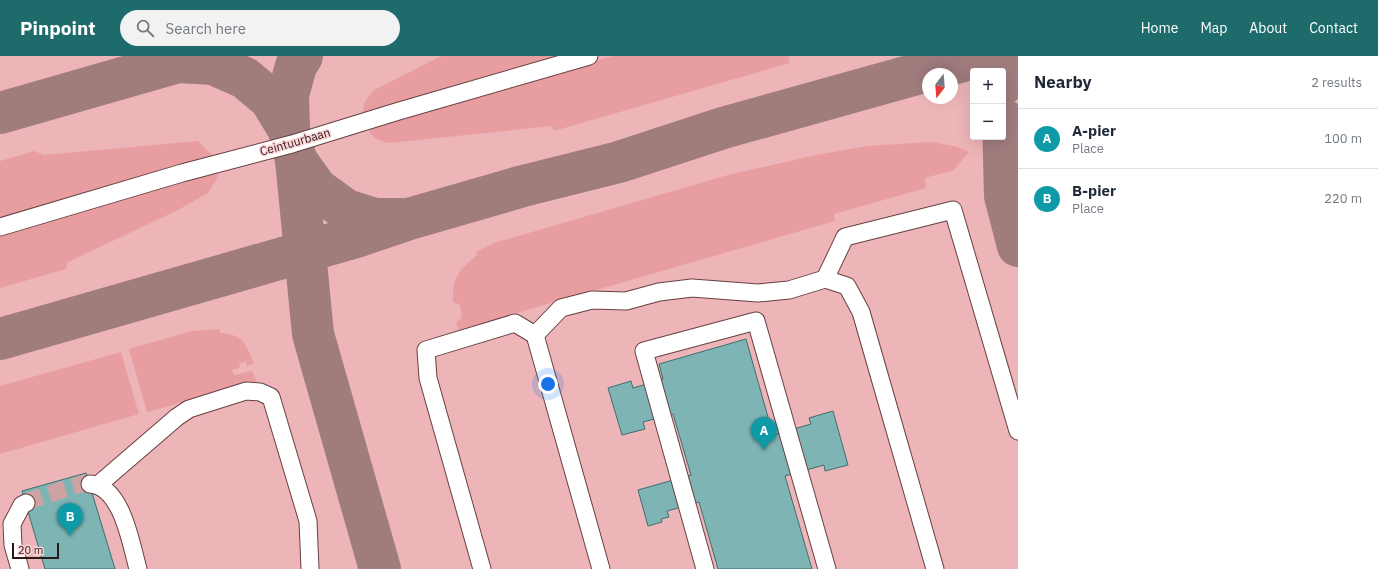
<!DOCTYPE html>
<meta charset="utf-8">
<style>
:root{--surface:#fff;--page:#f2f2f3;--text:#1f2937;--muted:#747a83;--line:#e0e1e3;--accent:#1e6b6c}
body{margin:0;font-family:"IBM Plex Sans",sans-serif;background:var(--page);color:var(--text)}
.controls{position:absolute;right:12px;top:12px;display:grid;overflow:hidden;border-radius:4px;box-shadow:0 4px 16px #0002}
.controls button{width:36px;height:36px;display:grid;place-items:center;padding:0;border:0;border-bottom:1px solid var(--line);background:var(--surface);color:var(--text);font:20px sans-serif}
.compass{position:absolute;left:922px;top:12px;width:36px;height:36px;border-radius:50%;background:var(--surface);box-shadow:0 4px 16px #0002;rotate:196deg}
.scale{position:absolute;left:12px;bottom:10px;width:47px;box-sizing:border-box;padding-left:4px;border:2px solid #2b191a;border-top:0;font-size:11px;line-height:14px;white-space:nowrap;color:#2b191a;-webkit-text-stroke:3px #fcd4d5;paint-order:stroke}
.you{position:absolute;left:548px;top:328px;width:14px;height:14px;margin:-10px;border:3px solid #fff;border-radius:50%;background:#1a73e8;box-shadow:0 0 0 6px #1a73e833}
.badge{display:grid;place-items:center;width:26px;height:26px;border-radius:50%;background:var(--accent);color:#fff;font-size:13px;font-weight:700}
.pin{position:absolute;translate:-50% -33px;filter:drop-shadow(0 1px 2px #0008)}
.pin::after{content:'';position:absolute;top:21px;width:14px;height:12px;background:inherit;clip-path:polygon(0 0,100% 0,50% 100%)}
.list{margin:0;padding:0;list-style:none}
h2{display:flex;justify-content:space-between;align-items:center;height:52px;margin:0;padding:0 16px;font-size:17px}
h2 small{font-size:13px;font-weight:400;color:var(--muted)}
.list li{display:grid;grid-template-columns:26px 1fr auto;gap:12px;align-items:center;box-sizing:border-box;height:60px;padding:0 16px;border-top:1px solid var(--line)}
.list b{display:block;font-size:15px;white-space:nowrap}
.list p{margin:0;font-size:13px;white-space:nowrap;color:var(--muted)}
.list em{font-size:13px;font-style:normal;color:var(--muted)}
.icon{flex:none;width:22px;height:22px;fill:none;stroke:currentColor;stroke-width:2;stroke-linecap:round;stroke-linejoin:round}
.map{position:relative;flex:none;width:1018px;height:513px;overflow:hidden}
header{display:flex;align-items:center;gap:24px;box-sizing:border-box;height:56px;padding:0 20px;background:var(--accent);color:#fff}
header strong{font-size:19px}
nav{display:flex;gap:22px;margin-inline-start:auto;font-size:14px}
.search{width:280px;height:36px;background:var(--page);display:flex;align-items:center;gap:10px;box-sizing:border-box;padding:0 14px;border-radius:22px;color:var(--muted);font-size:15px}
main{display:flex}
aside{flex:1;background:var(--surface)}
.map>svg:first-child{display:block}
.built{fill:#edb5b7;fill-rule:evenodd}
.green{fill:#e89ea0}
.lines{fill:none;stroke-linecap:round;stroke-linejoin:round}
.taxiway{stroke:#a07c7d;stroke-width:42}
.building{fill:#7fb4b5;stroke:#3b6f70}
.minor-tunnel{stroke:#cda2a3;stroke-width:17;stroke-dasharray:17 8;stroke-linecap:butt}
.minor-casing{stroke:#684042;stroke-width:19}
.minor{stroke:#fff;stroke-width:17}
.labels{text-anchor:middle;stroke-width:3;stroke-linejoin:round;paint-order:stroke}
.street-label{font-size:12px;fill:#2b191a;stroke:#fcd4d5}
</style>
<header>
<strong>Pinpoint</strong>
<div class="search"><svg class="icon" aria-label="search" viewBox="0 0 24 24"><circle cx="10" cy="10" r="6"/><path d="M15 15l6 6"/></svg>Search here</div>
<nav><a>Home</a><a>Map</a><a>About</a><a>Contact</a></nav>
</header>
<main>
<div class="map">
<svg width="1018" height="513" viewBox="0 0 1018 513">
<rect width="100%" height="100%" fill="#f5c4c5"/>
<path class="built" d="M0,0H1018V513H0ZM973,15H1003V81H973ZM928,18H952V42H928Z"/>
<g class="green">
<path d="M441,0H568L363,59C362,49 367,41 374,34Z"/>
<path d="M613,0H788L790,7L554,75L552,70L389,87C378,85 371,81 367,71Z"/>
<path d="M198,85L213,100L0,161V105L34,95L44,99Z"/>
<path d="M932,86L958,91L969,96L954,114L925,122L926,132L834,158L835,165L458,274L456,266L460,264L462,260L460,249L453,246C452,220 459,215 477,199L476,196L494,187L728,119L811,100L867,90Z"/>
<path d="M218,114V121L208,137L178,154L68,206L66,213L0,232V176Z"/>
<path d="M220,273V277C243,278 246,288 254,308L247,310L246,305L239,308L240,312L232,314L234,319L252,315L257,326L147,356L129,293L192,275Z"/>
<path d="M121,296L139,358L0,398V330Z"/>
</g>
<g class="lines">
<g class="taxiway">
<path d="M302,0L296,10L288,39L289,74L296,104L313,278L380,513"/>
<path d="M179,6L213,8L245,22L270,43L289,74"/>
<path d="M1003,28C1004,18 1011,8 1017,0"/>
<path d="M0,57L199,0"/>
<path d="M1003,63L1005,140L1018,190"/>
<path d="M296,104L317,133L346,154L375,163H402"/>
<path d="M0,283L356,181L409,163L523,130L619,106L723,72L981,0"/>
</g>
</g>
<g class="building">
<path d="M746,283L773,379L811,368L809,362L833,355L848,409L825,415L824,409L785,420L812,513H718L699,446L667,455L669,461L661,463L662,466L648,470L638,434L691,419L673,358L643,366L645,373L622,379L608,332L631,325L633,332L663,323L659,308Z"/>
<path d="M86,417L115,513H45L22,435Z"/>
</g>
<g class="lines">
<path class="minor-tunnel" d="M26,447L31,444L84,427L90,428"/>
<g class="minor-casing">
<g id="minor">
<path d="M0,171L182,117L292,88L399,55L589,0"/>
<path d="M825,223L845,181L953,154L1018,375"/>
<path d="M535,279L561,252L592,244L626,245L659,236L692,232L758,237L789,234L825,223L847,230L861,256L935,513"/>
<path d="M90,428C122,430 131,488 138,513"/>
<path d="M98,429L177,361L189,353L246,335L260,336L271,341L308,465L310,513"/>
<path d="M20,513L13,489L12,468L22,449L26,447"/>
<path d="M482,513L428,322L426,294L515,267L535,279L601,513"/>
<path d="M705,513L644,295L756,265L827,513"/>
</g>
</g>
<use href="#minor" class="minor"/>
</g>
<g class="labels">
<g class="street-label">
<text transform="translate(295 86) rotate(-16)" y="4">Ceintuurbaan</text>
</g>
</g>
</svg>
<div class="controls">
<button>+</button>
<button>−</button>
</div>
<svg class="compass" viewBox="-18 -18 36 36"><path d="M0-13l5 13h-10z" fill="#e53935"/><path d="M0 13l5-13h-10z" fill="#747a83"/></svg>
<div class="scale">20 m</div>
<div class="you"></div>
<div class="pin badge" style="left:764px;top:394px;background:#0f9aa8">A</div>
<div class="pin badge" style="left:70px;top:480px;background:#0f9aa8">B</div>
</div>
<aside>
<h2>Nearby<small>2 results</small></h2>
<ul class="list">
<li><span class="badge" style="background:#0f9aa8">A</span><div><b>A-pier</b><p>Place</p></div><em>100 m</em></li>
<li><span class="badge" style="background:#0f9aa8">B</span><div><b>B-pier</b><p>Place</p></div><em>220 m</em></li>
</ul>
</aside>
</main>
